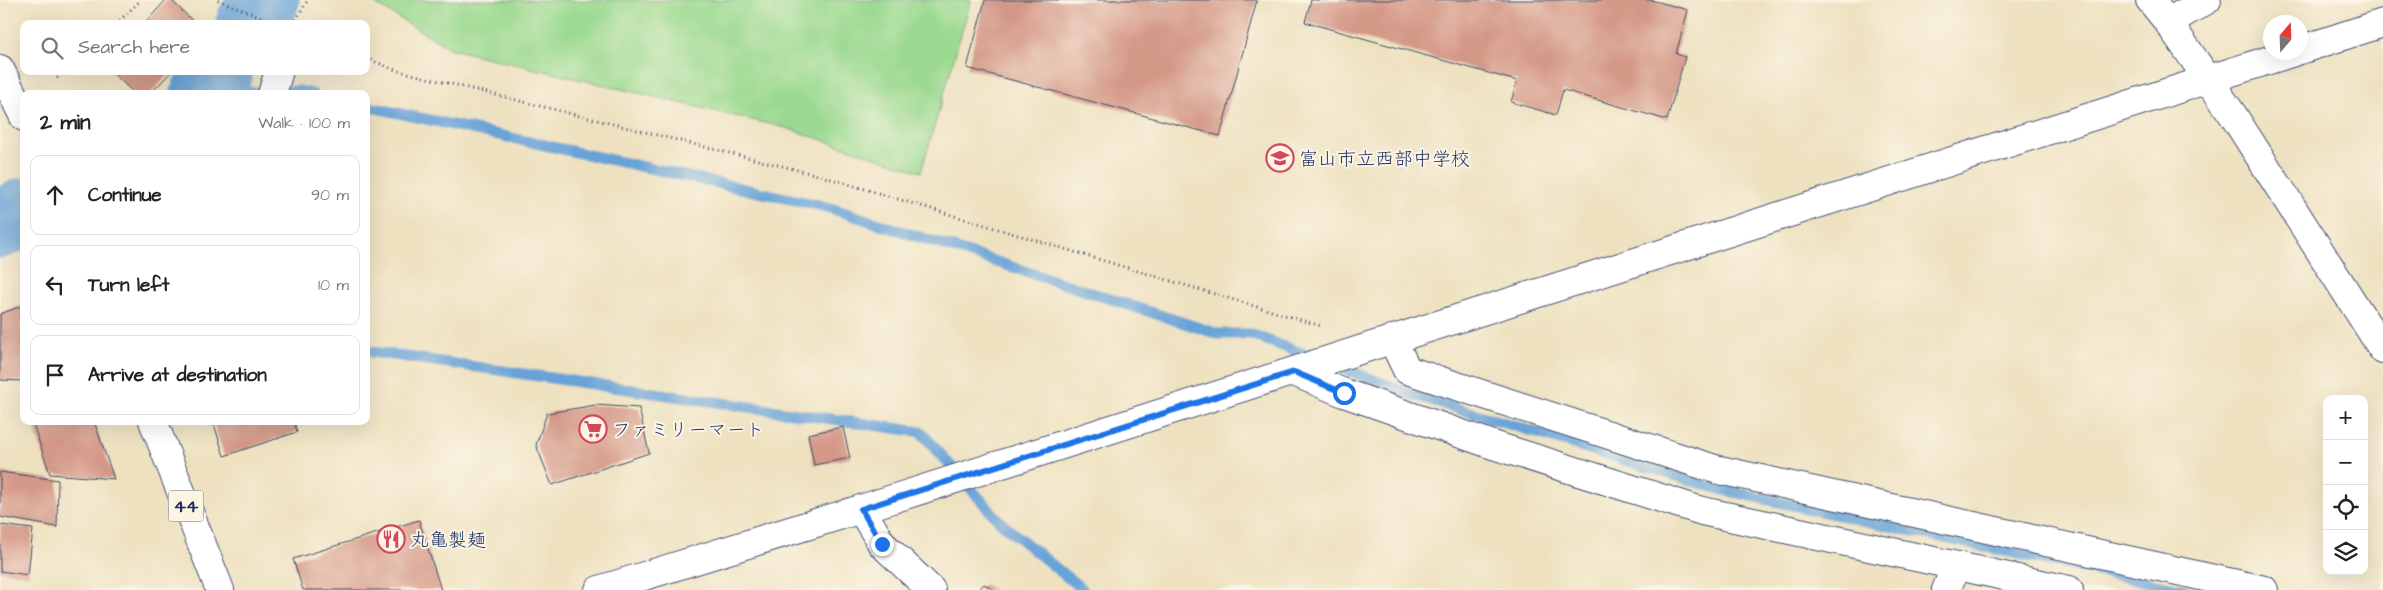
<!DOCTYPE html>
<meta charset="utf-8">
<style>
:root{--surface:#fff;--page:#f2f2f2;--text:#222;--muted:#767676;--line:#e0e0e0}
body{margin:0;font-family:"Architects Daughter","Klee One",sans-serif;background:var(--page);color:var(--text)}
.controls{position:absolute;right:15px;bottom:15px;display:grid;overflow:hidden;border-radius:10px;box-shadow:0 5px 20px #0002}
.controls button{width:45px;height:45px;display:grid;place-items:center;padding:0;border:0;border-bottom:1px solid var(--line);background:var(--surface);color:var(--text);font:25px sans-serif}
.compass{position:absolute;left:2263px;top:15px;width:45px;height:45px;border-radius:50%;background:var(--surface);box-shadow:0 5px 20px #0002;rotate:19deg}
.stop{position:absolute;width:15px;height:15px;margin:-11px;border:4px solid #1a73e8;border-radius:50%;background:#fff}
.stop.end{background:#1a73e8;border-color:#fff;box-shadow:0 1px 5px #0008}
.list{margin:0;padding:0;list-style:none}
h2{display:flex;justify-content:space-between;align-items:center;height:65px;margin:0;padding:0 20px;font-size:21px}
h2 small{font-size:16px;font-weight:400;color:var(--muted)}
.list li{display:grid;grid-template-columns:32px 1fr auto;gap:15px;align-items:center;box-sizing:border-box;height:80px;margin:0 10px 10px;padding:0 10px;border:1px solid var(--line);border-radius:10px}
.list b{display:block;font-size:19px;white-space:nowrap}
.list em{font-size:16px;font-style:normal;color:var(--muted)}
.icon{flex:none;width:28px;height:28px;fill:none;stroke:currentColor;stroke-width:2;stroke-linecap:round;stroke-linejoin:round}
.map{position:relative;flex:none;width:2383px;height:590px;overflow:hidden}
.search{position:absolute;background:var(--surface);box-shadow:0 5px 20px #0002;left:20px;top:20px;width:350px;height:55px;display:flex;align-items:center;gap:12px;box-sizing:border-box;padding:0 18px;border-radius:10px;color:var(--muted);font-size:19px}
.panel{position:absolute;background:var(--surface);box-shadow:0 5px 20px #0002;left:20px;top:90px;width:350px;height:335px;border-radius:10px}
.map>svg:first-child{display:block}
.green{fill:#9ad98f;stroke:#5a8476}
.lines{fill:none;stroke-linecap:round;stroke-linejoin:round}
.stream{stroke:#67a3d7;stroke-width:11}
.river{stroke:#67a3d7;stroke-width:69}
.building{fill:#d49887}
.minor-casing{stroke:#3b4a6d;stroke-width:30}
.major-casing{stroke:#3b4a6d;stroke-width:30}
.path{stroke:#3b4a6d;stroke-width:3;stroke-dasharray:1 4;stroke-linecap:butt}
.minor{stroke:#fff;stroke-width:28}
.major{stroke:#fff;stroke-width:28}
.route{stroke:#1a73e8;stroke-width:6}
.labels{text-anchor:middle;stroke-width:4;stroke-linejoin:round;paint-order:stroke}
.shield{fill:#fcf5e5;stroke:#5e6a86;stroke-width:1}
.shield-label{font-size:18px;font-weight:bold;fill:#1b2f5e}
.poi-label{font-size:19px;fill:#1b2f5e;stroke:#fcf5e5;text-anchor:start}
</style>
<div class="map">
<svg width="2383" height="590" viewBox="0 0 2383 590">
<rect width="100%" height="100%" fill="#fcf5e5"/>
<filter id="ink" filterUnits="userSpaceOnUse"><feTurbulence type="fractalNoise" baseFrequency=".02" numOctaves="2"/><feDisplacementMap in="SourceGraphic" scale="10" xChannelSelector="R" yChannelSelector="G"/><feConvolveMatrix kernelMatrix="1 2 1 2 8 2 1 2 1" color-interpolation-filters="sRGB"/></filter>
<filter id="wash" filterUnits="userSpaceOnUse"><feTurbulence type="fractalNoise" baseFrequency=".0096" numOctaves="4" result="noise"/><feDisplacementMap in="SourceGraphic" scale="20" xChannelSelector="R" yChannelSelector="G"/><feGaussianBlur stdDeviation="1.12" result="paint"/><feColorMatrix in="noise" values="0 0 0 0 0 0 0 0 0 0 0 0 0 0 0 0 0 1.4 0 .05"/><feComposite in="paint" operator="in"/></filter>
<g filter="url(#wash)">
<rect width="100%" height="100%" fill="#eee1c0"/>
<path class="green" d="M369,0H971L921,172L786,128L451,49Z"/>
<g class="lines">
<g class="stream">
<path d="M205,93L300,91L313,94"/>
<path d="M366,106L827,207L1218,334H1250L1317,359"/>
<path d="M366,351L921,432L1001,523L1083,590"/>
<path d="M1332,364L1408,393L1719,489L2184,590"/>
</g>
<g class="river">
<path d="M250,24L265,0"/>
<path d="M205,94L219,71"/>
<path d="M0,224L24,212"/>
</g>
</g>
<g id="blocks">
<g class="building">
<path d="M166,0H171L196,24H144Z"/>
<path d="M985,0H1257L1220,136L967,68Z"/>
<path d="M1311,0H1651L1688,10L1676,54L1685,57L1667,120L1563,90L1556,115L1511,102L1517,81L1305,22Z"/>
<path d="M111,71H172L150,94H135Z"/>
<path d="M24,305V381L0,380V314Z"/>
<path d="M596,405L639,408L649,453L552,485L536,445L547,413Z"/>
<path d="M32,421H94L114,479L50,474Z"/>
<path d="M213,421H294L297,432L224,456Z"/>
<path d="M843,427L850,458L814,465L808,434Z"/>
<path d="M0,472L58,480L57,527L0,517Z"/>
<path d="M419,520L441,590H303L293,559Z"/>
<path d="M0,525L33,529L28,575L0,571Z"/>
<path d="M984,584L994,590H978Z"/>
</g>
</g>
</g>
<g filter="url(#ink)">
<use href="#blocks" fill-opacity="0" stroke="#3b4a6d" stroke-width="1"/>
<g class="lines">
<g class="minor-casing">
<g id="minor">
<path d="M2150,0L2168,22L2233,115L2383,350"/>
<path d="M2168,22L2207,0"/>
<path d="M2300,50L2383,23"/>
<path d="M272,94L279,71"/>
<path d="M1392,339L1407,370L1715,469L2264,590"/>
<path d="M1294,372L1344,393L1496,446L1702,511L2069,590"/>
<path d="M861,509L882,544L931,590"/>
<path d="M599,590L861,509L2294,52"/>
<path d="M1946,590L1956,566"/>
</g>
</g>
<g class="major-casing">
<g id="major">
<path d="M0,69L24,117"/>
<path d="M153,421L220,590"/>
</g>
</g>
<g class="path">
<path d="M218,0L279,24"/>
<path d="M116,24L141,0"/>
<path d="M293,24L308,0"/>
<path d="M366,58L395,70L818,175L1321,326"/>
<path d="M57,78L65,71"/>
</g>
<use href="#minor" class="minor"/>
<use href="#major" class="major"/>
</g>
</g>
<g class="lines" filter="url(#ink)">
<path class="route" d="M882,544L861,509L1294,372L1344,393"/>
</g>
<defs>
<g id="school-ring" transform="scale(1.4375)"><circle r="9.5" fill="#fcf5e5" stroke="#d1495b" stroke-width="1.5"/><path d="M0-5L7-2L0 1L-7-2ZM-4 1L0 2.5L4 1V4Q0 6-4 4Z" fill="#d1495b"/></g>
<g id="supermarket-ring" transform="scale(1.4375)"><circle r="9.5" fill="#fcf5e5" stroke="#d1495b" stroke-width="1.5"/><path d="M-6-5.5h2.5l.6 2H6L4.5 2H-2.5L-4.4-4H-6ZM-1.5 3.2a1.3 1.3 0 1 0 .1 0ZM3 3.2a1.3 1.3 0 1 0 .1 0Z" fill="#d1495b"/></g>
<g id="restaurant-ring" transform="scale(1.4375)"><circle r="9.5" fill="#fcf5e5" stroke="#d1495b" stroke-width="1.5"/><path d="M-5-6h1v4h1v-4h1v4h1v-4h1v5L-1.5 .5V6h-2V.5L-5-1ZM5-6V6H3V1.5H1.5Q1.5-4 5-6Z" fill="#d1495b"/></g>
</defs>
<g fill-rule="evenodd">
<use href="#school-ring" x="1280" y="158"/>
<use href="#supermarket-ring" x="593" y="429"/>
<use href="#restaurant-ring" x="391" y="539"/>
</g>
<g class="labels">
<rect class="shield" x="168.5" y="490.5" width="35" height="31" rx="4"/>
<g class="shield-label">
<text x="186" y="512">44</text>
</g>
<g class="poi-label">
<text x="1299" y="165">富山市立西部中学校</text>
<text x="612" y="436">ファミリーマート</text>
<text x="410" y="546">丸亀製麺</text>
</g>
</g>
</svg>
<div class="controls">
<button>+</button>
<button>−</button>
<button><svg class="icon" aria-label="locate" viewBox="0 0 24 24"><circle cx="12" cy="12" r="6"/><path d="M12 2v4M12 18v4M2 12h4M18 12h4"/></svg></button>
<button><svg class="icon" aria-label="layers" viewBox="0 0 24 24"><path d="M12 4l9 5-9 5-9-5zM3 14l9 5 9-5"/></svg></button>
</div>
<svg class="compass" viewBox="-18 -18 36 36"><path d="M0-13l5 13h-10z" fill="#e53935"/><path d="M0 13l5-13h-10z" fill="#767676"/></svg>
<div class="stop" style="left:1344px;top:393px"></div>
<div class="stop end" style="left:882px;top:544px"></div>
<div class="search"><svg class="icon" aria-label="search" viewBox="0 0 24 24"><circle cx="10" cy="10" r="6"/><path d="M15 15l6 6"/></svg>Search here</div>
<section class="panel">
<h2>2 min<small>Walk · 100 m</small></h2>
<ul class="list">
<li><svg class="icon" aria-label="ahead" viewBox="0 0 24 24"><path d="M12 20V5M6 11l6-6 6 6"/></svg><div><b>Continue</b></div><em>90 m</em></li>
<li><svg class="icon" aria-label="left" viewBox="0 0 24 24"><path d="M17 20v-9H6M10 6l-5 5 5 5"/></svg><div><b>Turn left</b></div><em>10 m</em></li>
<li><svg class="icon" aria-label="arrive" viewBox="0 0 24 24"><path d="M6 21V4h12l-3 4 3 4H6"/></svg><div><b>Arrive at destination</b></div></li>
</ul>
</section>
</div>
